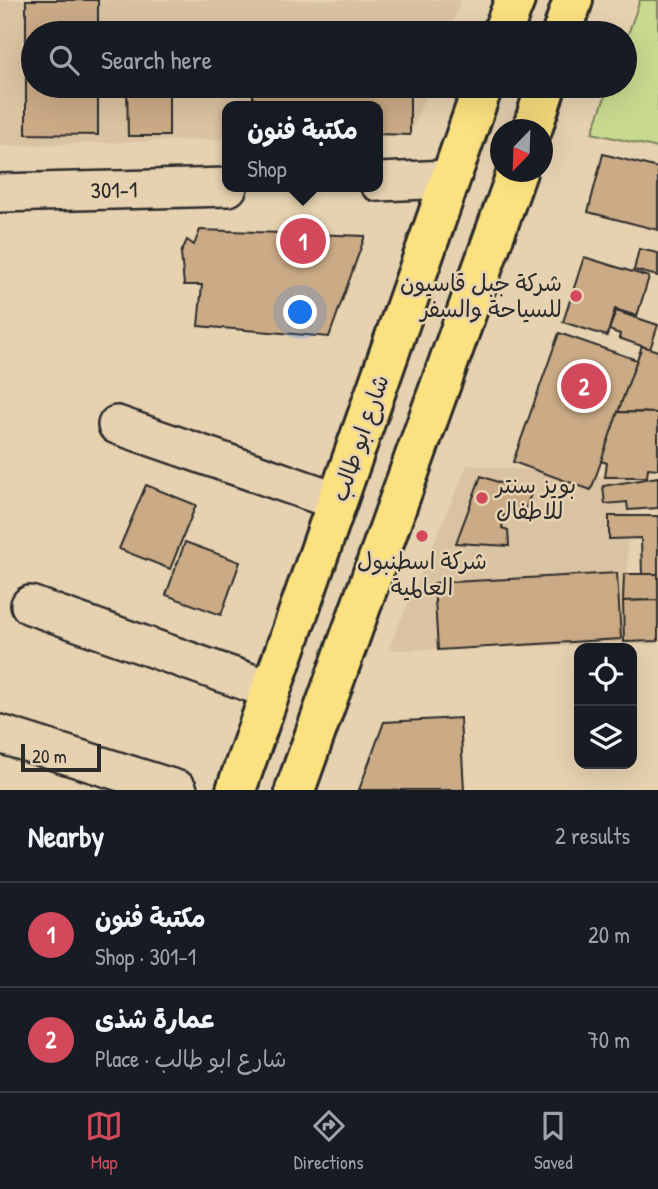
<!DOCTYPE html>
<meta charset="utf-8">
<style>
:root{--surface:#171b24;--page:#242831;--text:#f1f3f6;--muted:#9ea1a6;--line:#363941;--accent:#d1495b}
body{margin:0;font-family:"Patrick Hand","Playpen Sans Arabic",sans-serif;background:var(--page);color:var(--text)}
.controls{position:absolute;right:21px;bottom:21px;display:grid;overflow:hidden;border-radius:14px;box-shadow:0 7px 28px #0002}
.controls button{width:63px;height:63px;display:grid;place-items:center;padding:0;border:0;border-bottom:2px solid var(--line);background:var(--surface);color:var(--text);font:35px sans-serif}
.compass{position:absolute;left:490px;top:119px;width:63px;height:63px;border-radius:50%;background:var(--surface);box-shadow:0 7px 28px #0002;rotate:203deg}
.scale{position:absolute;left:21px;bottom:18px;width:80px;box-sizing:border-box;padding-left:7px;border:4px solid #2b2b2b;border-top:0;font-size:19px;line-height:24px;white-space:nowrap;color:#2b2b2b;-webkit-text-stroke:5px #e6d2b1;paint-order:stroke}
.you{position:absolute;left:301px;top:313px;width:24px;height:24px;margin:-18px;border:5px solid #fff;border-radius:50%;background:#1a73e8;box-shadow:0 0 0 10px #1a73e833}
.badge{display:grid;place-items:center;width:46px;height:46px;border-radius:50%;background:var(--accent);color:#fff;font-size:23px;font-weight:700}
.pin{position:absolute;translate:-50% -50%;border:4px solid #fff;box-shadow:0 2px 7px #0006}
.popup{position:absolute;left:222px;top:101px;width:161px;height:91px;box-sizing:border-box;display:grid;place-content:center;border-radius:14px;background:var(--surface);filter:drop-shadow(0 2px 5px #0005);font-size:23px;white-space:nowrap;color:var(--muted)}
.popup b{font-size:26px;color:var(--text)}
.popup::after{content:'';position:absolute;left:50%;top:100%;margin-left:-14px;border:14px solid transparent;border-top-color:var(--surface)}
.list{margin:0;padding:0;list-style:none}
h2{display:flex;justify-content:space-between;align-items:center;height:91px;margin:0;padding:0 28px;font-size:30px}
h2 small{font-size:23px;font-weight:400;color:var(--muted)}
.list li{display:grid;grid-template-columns:46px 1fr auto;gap:21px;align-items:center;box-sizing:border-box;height:105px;padding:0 28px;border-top:2px solid var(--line)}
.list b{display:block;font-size:26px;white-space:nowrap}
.list p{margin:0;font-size:23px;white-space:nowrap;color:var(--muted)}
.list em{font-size:23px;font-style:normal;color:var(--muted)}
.icon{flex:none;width:38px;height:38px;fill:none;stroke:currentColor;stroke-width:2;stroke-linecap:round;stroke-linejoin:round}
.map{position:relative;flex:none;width:658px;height:790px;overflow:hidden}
.search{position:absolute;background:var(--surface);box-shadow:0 7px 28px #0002;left:21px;right:21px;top:21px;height:77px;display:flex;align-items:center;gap:18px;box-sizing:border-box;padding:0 24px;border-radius:38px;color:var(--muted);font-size:26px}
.sheet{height:301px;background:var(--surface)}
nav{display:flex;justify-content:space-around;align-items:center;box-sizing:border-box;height:98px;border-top:2px solid var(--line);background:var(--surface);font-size:19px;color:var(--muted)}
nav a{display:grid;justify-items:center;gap:4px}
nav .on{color:var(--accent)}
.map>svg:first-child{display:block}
.built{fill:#dac3a2}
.green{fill:#c8da8f;stroke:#7a825d;stroke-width:2}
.building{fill:#cbab86;stroke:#2b2b2b;stroke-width:2}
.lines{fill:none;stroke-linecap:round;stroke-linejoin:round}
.minor-casing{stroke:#2b2b2b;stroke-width:42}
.major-casing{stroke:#2b2b2b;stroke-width:44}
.minor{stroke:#e6d2b1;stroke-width:37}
.major{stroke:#fbe180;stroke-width:38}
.poi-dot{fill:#d1495b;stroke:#e6d2b1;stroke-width:2.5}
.labels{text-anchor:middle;stroke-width:5;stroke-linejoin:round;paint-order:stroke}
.street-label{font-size:23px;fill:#2b2b2b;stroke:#e6d2b1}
.poi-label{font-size:23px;fill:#2b2b2b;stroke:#e6d2b1;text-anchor:end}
</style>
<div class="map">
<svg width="658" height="790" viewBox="0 0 658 790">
<rect width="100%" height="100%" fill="#e6d2b1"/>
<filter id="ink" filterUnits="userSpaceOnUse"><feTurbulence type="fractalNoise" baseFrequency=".0143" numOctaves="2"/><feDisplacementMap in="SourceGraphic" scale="14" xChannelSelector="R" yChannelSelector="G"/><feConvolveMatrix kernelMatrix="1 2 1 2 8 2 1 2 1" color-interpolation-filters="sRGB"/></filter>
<g filter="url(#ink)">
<g class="built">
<path d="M0,0H461L449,33H33V86H429L411,133L378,134V106H228V139L0,146Z"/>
<path d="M467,465L629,478L627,597L658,594V644L388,650Z"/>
</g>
<path class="green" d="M640,0H658V148L592,133L609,86H625V43Z"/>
<g class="building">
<path d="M26,0H98V33H33V86H98V135L26,134Z"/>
<path d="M127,86H169V136H128Z"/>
<path d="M253,86H410V135L378,134V106H240L241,100L253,101Z"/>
<path d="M603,154L658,168V230L588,212Z"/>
<path d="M200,230L365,236L329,337L198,326L202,285H184L181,253L187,240L194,245Z"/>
<path d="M639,249L658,253V276L634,270Z"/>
<path d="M584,257L649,277L637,316L615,309L607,336L563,322Z"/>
<path d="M616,311L658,325L650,349L619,338L620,334L609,330Z"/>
<path d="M559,333L637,360L591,490L513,462Z"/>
<path d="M642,346L658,351V413L618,412Z"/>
<path d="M618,412L658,413V469L648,468L647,477H605L607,463L601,461Z"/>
<path d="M481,476L531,494L523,515H504L502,528L508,530L509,546L456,543Z"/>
<path d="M658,477V508L628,510L627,502L605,504L603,486Z"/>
<path d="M146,485L196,505L170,569L119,549Z"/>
<path d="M609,516H658V574H642L641,538L609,539Z"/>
<path d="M185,542L240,562L221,615L166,595Z"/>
<path d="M617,573L621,639L438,650L434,583Z"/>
<path d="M624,574H658V600L623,601Z"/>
<path d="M658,600V641L624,642L623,601Z"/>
<path d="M460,718L464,790H359L384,722Z"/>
</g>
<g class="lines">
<g class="minor-casing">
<g id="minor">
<path d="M378,182L450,179"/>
<path id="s1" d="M0,193L228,187"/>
<path d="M117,425L337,501"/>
<path d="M30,605L271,690"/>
<path d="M0,734L178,790"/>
</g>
</g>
<g class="major-casing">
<g id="major">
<path d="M502,33L515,0"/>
<path d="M562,33L573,0"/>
<path d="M532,130L546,86"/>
<path d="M236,790L483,86"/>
<path d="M295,790L517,172"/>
</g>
</g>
<use href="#minor" class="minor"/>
<use href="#major" class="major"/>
</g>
</g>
<g class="poi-dot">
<circle cx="576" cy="296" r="7"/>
<circle cx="482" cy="498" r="7"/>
<circle cx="422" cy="536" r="7"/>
</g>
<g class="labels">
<g class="street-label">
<text dy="8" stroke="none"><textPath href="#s1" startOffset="114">301-1</textPath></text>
<text transform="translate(360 438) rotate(-71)" y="8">شارع ابو طالب</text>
</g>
<g class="poi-label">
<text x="562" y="291">شركة جبل قاسيون<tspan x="562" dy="26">للسياحة والسفر</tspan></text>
<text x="496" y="493" text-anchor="start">بويز سنتر<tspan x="496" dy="26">للاطفال</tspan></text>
<text x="422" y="569" text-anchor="middle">شركة اسطنبول<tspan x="422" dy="26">العالمية</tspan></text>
</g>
</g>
</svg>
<div class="controls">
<button><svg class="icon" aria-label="locate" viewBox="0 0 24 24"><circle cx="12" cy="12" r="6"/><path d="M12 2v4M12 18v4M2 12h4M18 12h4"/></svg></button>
<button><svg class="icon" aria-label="layers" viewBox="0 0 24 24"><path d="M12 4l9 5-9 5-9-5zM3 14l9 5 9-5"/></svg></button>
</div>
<svg class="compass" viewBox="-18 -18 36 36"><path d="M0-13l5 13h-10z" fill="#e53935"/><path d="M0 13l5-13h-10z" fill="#9ea1a6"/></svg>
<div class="scale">20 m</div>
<div class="you"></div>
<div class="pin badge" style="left:303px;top:241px">1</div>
<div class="popup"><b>مكتبة فنون</b>Shop</div>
<div class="pin badge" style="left:584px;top:386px">2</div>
<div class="search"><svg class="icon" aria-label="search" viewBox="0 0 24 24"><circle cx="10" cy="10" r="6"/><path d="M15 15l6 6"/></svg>Search here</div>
</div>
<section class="sheet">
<h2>Nearby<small>2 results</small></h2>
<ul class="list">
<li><span class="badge">1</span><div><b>مكتبة فنون</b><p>Shop · 301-1</p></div><em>20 m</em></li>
<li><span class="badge">2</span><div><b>عمارة شذى</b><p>Place · شارع ابو طالب</p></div><em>70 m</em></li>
</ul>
</section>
<nav>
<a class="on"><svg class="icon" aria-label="map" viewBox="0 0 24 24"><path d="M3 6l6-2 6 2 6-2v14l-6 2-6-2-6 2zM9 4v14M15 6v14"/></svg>Map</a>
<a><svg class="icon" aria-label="directions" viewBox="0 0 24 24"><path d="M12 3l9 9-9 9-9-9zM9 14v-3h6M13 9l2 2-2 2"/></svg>Directions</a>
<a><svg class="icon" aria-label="saved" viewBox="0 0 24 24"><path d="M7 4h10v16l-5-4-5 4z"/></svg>Saved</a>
</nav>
